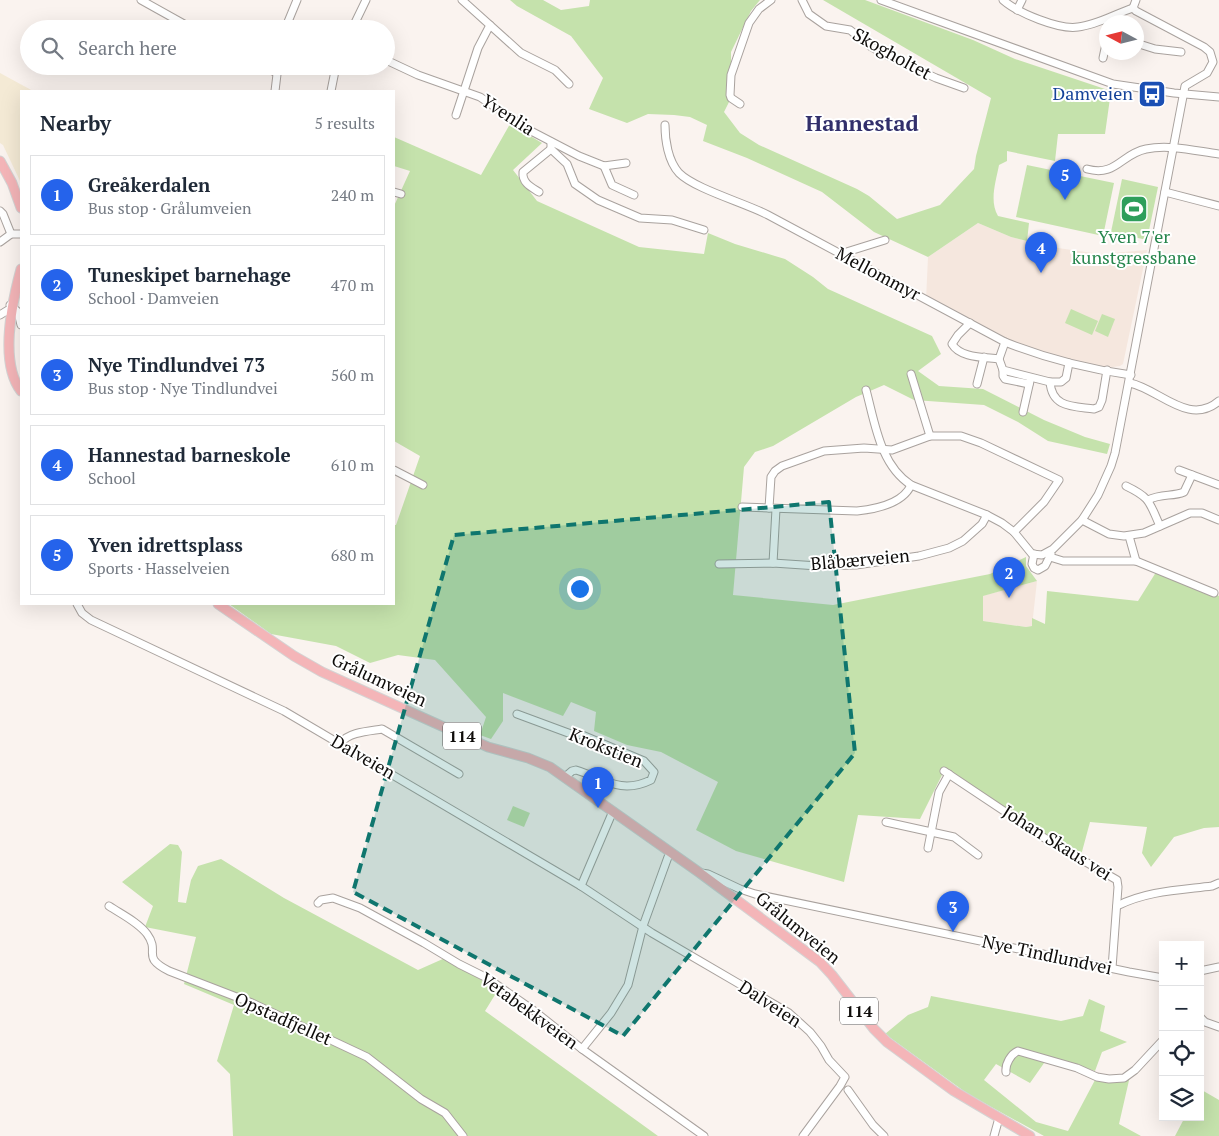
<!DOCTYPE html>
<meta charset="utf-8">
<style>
:root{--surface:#fff;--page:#f6f6f7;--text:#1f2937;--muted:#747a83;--line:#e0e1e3;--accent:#2563eb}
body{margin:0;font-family:"PT Serif",serif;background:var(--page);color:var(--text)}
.controls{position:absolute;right:15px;bottom:15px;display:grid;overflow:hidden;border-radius:0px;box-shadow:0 5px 20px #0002}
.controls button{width:45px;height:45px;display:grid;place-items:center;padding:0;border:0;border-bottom:1px solid var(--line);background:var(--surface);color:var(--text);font:25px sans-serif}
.compass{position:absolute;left:1099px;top:15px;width:45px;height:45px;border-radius:50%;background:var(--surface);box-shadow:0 5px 20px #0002;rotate:277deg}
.you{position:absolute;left:579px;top:588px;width:18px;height:18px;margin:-12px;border:4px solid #fff;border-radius:50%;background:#1a73e8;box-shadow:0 0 0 8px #1a73e833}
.badge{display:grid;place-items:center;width:32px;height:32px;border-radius:50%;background:var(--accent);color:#fff;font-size:16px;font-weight:700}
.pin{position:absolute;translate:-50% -41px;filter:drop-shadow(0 1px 2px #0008)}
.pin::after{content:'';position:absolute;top:26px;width:18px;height:15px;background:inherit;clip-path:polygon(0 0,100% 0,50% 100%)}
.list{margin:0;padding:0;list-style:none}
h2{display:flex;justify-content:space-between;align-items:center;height:65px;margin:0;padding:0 20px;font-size:21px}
h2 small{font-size:16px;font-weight:400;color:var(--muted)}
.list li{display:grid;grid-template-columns:32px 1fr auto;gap:15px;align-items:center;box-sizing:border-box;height:80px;margin:0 10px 10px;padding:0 10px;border:1px solid var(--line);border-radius:0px}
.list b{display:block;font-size:19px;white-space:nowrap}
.list p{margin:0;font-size:16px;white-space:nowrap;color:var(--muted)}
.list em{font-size:16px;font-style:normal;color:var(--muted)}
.icon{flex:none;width:28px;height:28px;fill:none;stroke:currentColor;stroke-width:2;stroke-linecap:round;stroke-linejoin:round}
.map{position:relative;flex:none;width:1219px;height:1136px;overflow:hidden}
.search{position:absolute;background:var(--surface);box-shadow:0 5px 20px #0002;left:20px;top:20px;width:375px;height:55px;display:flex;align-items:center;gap:12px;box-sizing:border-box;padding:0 18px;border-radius:28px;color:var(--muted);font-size:19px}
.panel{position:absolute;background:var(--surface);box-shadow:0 5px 20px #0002;left:20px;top:90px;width:375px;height:515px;border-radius:0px}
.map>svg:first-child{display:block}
.built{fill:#f5e7de}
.industrial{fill:#f4ead5}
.green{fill:#c5e2ac}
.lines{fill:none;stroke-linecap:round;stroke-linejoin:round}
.minor-casing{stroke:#a9a29e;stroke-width:9}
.major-casing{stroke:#d4d3d3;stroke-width:11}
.minor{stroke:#fff;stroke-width:7}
.major{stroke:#f4b5b8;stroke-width:9}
.marked{fill:#0f766e;fill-opacity:0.2;stroke:#0f766e;stroke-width:4;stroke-dasharray:10 6;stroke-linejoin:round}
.labels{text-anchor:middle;stroke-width:4;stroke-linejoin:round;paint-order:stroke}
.shield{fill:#fff;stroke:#565554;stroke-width:1}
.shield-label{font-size:16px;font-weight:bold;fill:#0e0c0a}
.street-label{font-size:18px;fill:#0e0c0a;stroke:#fff}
.transit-label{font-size:18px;fill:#164399;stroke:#fff;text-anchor:end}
.leisure-label{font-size:18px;fill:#27864d;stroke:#fff}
.district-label{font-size:22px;font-weight:bold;fill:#322f6b;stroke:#fff}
</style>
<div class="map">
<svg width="1219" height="1136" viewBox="0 0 1219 1136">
<rect width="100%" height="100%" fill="#faf3ef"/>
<g class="built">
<path d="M978,223L1011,237L1058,248L1100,254L1147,250L1123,364L1120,366L1099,369L1034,354L926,300L928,257Z"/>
<path d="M1037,581L1032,626L1026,627L983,621L982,596Z"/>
</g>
<path class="industrial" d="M0,73L33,91H21V183L3,145L0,143Z"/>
<g class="green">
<path d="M510,0H543L561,10L589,6L590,0H760L751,11L731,52V98L724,112L740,133L759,145L857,189L869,196L897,219L940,205L974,169L976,156L991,98L823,0H865L973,40L1015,59L1111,91L1105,134H1058L1055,161L1007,151V161L999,165C996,181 989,201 998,216L1029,223L1027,241L1011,237L978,223L928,257L874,232L822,192L747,158L703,141L707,125L690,117L674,115L648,114L627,123L589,109L603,78L571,36L517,6Z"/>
<path d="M510,124L542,143L513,170L537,201L639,247L704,254L708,233L735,244L785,259L813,277L828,289L932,336L941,354L918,371L939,386L983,389L1044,420L1085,437L1110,444L1107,454L1048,441L1018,422L984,405L914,400L884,385L856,397L773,446L755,452L744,467L733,595L833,605L990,574L1026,557V566L1037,581L983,596V621L1026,627L1032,626V618L1045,624L1047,591L1138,601L1158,569L1214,593L1219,596V827L1204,828L1174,837L1151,867L1142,853L1147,827L1090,822L1080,859L944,771L920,819L858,815L844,882L736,851L696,830L718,782L661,752L627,745L594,731L596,712L571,702L563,716L503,693V721L491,739L480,735L486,717L435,660L398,655L370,663L336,646L271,634L229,604H394V525H396L420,456L394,441V206L410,171L394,166V137L481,175Z"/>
<path d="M1027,165L1114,183L1103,236L1016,217Z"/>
<path d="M1122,179L1158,187L1147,240L1111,232Z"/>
<path d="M1071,309L1098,321L1092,335L1065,323Z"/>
<path d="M1102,314L1115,319L1108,337L1095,331Z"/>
<path d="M513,806L530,813L524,827L507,820Z"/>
<path d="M170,844L178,845L182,852L178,902L186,903L191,880L198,866L221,859L284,898L418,970L445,958L498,990L485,1011L658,1136H233L230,1074L217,1061L234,1005L184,984L196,937L145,927L153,906L122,882Z"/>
<path d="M931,996L1061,1021L1083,1016L1089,999L1105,1006L1100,1031L1127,1042L1102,1052L1095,1071L1049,1056L1030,1083L996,1064L984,1080L1036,1122L1068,1131L1095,1080L1114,1081L1130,1076L1119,1124L1141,1136H1044L968,1094L885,1034L908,1015L928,1007Z"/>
<path d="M1200,1089L1219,1100V1136H1175L1185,1117H1200Z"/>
</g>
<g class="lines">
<g class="minor-casing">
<g id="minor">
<path d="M141,0L193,29"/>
<path d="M462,0L521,53L555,70L569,84"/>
<path d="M802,0L809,14L826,26L850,30L870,46L884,54L936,78L964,88"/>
<path d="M881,0L1113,84L1174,93L1219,97"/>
<path d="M1003,0C1018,13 1059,30 1078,27C1097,25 1115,14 1133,8"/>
<path d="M1017,10L1022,0"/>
<path d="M285,29L297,0"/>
<path d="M352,29L366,0"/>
<path d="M1136,43L1155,49L1181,52"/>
<path d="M1103,58L1106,44"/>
<path d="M386,60L418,75L480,97L531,131L579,156L604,166L626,163"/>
<path d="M202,66L210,70L212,66"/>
<path d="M261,66L277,73"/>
<path d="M275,91L278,66"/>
<path d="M331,91L336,66"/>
<path d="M740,104L731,98L730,95L731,75L749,23L759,9L771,0"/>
<path d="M456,115L478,48L490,25"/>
<path d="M665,125C665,140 668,161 679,173C695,189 745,203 768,215L1005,342C1045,358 1088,369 1131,375"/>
<path d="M551,142V149L567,164L575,184L598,200L640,218L672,220L704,230"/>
<path d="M604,166L612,185L634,195"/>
<path d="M1087,169C1116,177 1121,154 1146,149C1169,144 1196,151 1219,154"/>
<path d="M394,192L401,194"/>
<path d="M539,192C531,187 522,183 523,172L551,149"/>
<path d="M1165,192L1219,206"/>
<path d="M0,211L3,214L11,234"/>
<path d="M0,242L11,234H21"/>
<path d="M840,254L885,240"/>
<path d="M10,305L18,312L21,325"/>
<path d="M0,315L8,310"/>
<path d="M970,323L958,335L952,344C960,358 984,357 999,359L1003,370L1007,371L1050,382H1061L1066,378L1069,363"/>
<path d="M999,359L1005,342"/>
<path d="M1003,370V376L1005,379L1029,384"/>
<path d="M911,374L930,436"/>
<path d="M1050,382C1052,408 1073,406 1094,409L1099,407L1102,400L1107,370"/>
<path d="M1130,383C1159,389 1189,427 1219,401"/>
<path d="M977,384L984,357"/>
<path d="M866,390C875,423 880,465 911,485L987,515L1002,523L1014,532L1032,554L1042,555L1053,549L1082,520L1098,495L1111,466L1115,453L1185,86L1207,73L1213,62L1210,52L1204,47L1136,11L1133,8L1136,0"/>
<path d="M1023,412L1030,381"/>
<path d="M394,470L423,485"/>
<path d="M1179,470L1219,485"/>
<path d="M1126,486C1151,498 1149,502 1160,526"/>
<path d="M1148,500C1162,493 1172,497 1184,492L1192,475"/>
<path d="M742,507L857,511C876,509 903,504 911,485"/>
<path d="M769,508L771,477L775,471L782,466L824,451L864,448L892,450L930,436H961L981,443L1059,480L1044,502L1014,532"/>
<path d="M1082,520L1109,534L1124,536L1144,533L1190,513H1202L1219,520"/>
<path d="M1129,536L1136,561"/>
<path d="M1034,554L1032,564L1034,568L1038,570L1045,566L1051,554"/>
<path d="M1050,557L1063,561H1136L1214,593"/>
<path d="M773,563L776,509"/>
<path d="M719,564L773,563L818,566L856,565L919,556L949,548L963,541L982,524L987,515"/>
<path d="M77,604L82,613L91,620L284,711L581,886L652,933L789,1013L810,1032L821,1046L829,1060L845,1077L840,1086L803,1136"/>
<path d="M517,714L571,734L582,735L644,761L654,772L651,780C620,795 603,778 576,770L572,771L565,777"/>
<path d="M341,743C348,732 370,731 382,729L459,774"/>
<path d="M944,771L1046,839L1117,880L1118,887L1112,968"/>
<path d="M886,822L954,837L978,855"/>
<path d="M928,848L939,792L949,774"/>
<path d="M701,873L708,874L740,889L755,894L1129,972L1163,978"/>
<path d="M581,886L613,811"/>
<path d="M318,903L321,900L333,898L360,908L424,943L459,964L487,978L533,1010L582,1049L704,1136"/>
<path d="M109,906C121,914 138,922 147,934C161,953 140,956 169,971L252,1003L367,1057L421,1099L445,1113L463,1136"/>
<path d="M1117,906C1146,891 1180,890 1212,886L1219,883"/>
<path d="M1200,971L1219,967"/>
<path d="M1200,1017L1205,1022L1219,1027"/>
<path d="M582,1049L611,1013L628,985L643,926L668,857"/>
<path d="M1006,1072C1005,1064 1011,1054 1018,1051L1077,1068L1097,1077L1109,1079L1124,1078L1135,1070L1163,1040"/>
<path d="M848,1090L873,1125L884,1136"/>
<path d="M994,1136L999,1118"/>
</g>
</g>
<g class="major-casing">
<g id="major">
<path d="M0,161L12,183L21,208"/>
<path d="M21,269C11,306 0,364 21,391"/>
<path d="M218,604L294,656L322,672L488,747L528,758L550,767L700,873L820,962L832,975L874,1029L887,1042L954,1091L1030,1136"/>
</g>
</g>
<use href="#minor" class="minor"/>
<use href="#major" class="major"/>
</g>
<path class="marked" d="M829,502L855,753L623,1036L353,892L454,535Z"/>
<defs>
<g id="bus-square" transform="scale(1.4375)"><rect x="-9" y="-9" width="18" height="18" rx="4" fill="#1a4fb4" stroke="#fff"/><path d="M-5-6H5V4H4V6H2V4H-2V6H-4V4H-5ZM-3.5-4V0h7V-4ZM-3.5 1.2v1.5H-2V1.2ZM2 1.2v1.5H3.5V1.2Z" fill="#fff"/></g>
<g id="stadium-square" transform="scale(1.4375)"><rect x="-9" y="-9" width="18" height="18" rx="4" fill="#2e9e5b" stroke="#fff"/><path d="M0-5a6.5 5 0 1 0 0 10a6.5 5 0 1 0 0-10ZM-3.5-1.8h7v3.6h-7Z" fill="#fff"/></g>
</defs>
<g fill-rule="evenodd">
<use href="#bus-square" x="1152" y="94"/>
<use href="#stadium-square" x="1134" y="209"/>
</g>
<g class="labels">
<g class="shield">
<rect x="443" y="722.5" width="38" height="27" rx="4"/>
<rect x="840" y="997.5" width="38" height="27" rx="4"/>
</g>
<g class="shield-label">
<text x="462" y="742">114</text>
<text x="859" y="1017">114</text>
</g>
<g class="street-label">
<text transform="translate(892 54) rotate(29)" y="6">Skogholtet</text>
<text transform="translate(508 115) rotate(33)" y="6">Yvenlia</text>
<text transform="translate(878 274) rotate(28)" y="6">Mellommyr</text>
<text transform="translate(860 560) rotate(-5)" y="6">Blåbærveien</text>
<text transform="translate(379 680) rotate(25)" y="6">Grålumveien</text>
<text transform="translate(606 748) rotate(22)" y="6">Krokstien</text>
<text transform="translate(363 757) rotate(30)" y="6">Dalveien</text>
<text transform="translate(1057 843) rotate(32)" y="6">Johan Skaus vei</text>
<text transform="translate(798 928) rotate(39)" y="6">Grålumveien</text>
<text transform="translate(1047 955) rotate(12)" y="6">Nye Tindlundvei</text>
<text transform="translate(770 1004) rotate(33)" y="6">Dalveien</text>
<text transform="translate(529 1011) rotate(36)" y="6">Vetabekkveien</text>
<text transform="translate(283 1019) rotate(24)" y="6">Opstadfjellet</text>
</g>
<g class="transit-label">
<text x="1133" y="100">Damveien</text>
</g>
<g class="leisure-label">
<text x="1134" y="243">Yven 7'er<tspan x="1134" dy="21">kunstgressbane</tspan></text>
</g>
<g class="district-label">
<text x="862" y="131">Hannestad</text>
</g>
</g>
</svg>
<div class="controls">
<button>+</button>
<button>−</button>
<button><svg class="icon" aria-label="locate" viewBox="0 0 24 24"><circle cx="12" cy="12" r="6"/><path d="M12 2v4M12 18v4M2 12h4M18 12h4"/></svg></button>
<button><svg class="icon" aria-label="layers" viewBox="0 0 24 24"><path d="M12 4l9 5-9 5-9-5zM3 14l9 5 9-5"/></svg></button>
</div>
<svg class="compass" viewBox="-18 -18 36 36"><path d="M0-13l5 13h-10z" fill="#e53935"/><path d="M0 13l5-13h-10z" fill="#747a83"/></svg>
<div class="you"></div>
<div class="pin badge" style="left:598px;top:808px">1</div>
<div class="pin badge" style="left:1009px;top:598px">2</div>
<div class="pin badge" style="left:953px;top:932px">3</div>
<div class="pin badge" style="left:1041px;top:273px">4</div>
<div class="pin badge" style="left:1065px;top:200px">5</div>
<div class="search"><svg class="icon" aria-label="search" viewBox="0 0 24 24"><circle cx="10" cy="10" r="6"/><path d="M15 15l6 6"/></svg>Search here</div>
<section class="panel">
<h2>Nearby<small>5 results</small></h2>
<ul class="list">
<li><span class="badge">1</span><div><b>Greåkerdalen</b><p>Bus stop · Grålumveien</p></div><em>240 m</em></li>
<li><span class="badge">2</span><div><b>Tuneskipet barnehage</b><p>School · Damveien</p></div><em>470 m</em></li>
<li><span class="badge">3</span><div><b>Nye Tindlundvei 73</b><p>Bus stop · Nye Tindlundvei</p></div><em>560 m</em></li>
<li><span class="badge">4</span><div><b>Hannestad barneskole</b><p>School</p></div><em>610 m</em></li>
<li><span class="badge">5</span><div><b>Yven idrettsplass</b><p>Sports · Hasselveien</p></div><em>680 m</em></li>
</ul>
</section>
</div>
